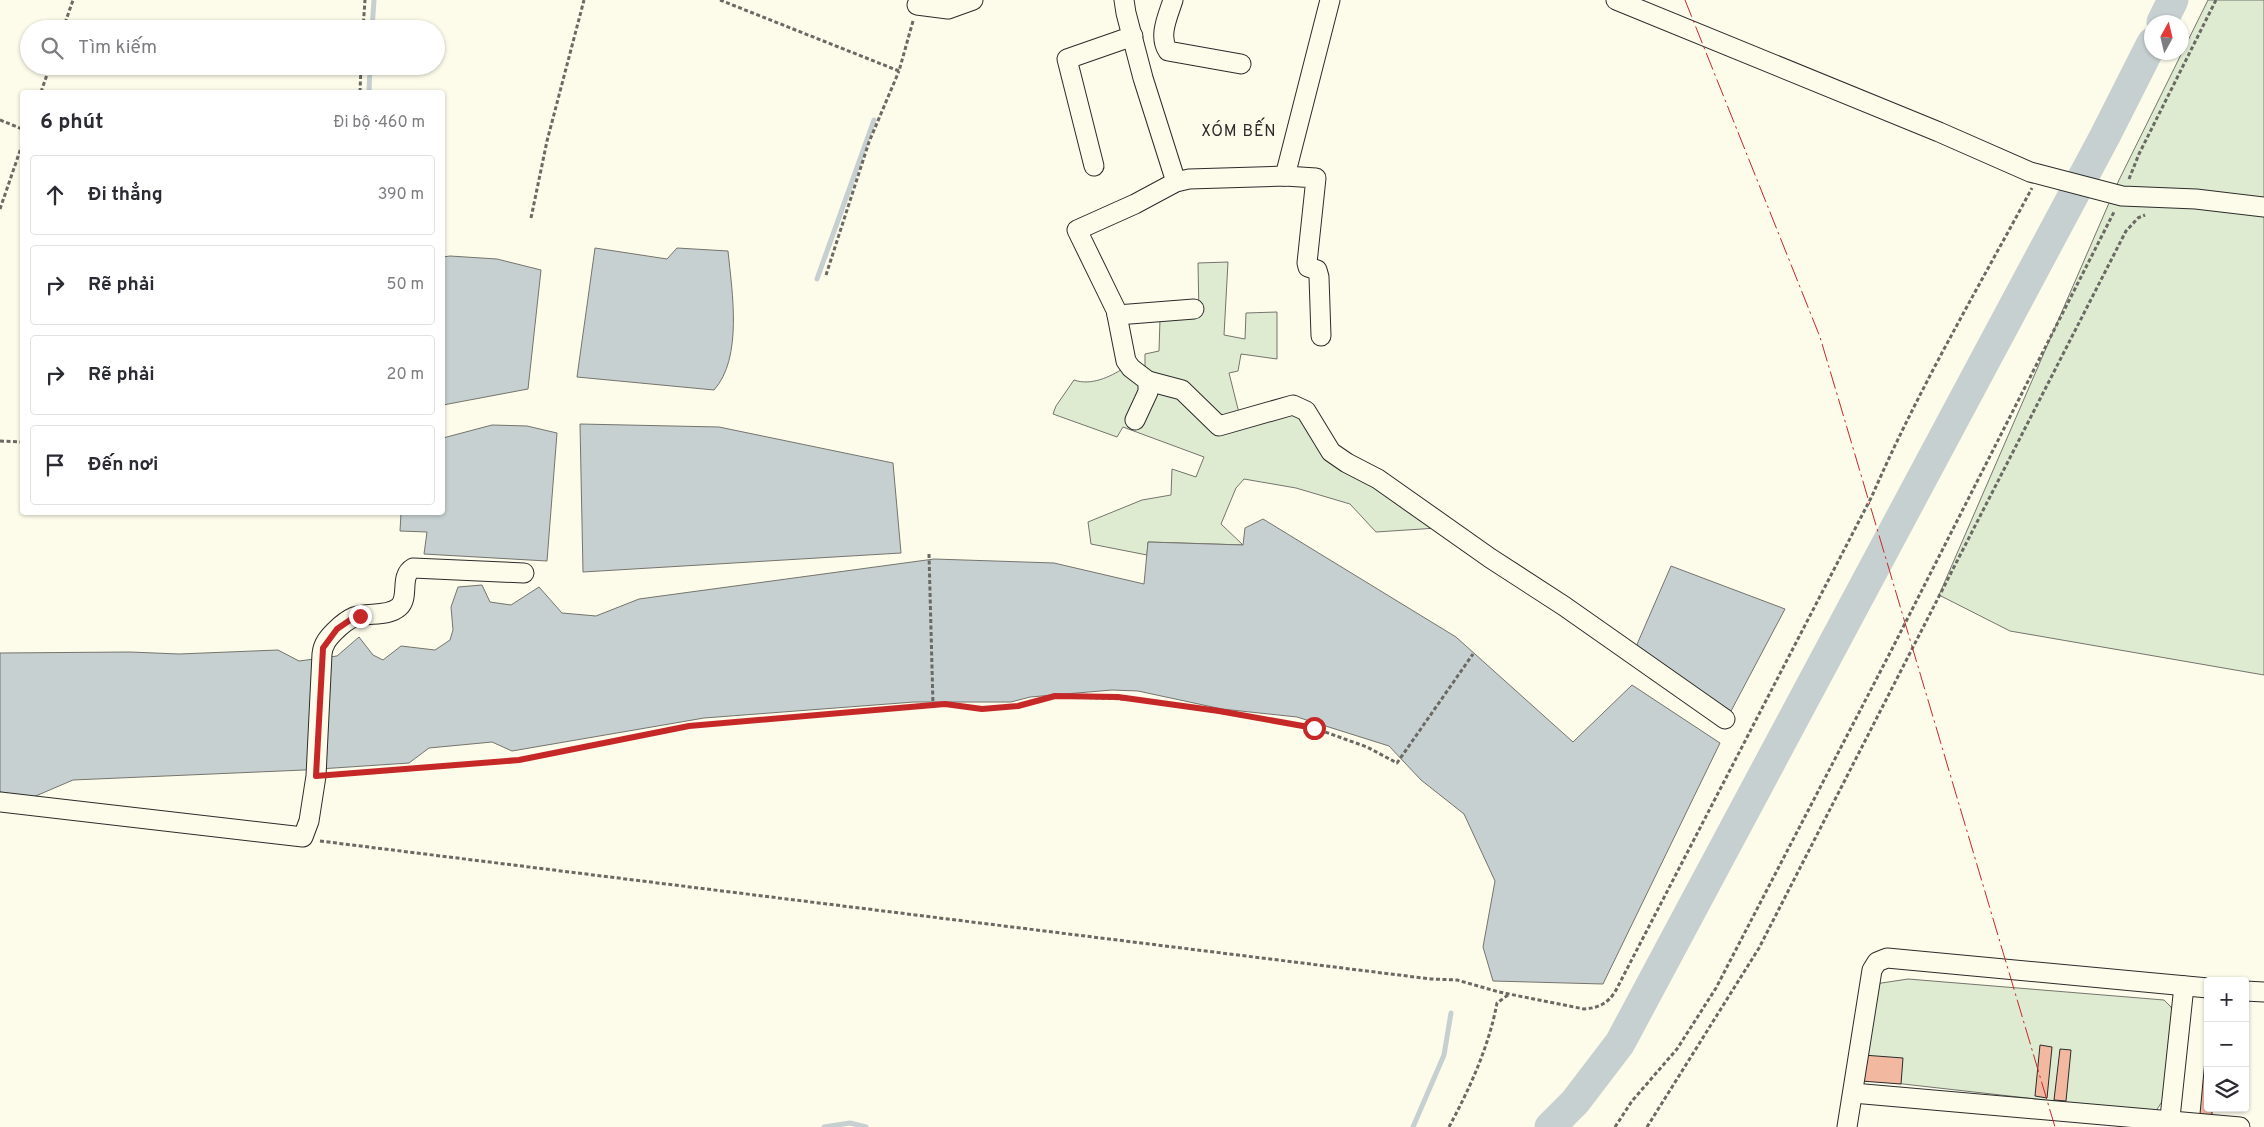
<!DOCTYPE html>
<html lang="vi">
<meta charset="utf-8">
<style>
:root{--surface:#fff;--page:#f7f7f7;--text:#2b2b33;--muted:#7c7c81;--line:#e1e1e2}
body{margin:0;font-family:Overpass,sans-serif;background:var(--page);color:var(--text)}
.controls{position:absolute;right:15px;bottom:15px;display:grid;overflow:hidden;border-radius:5px;box-shadow:0 1px 4px #0004}
.controls button{width:45px;height:45px;display:grid;place-items:center;padding:0;border:0;border-bottom:1px solid var(--line);background:var(--surface);color:var(--text);font:25px sans-serif}
.compass{position:absolute;left:2144px;top:15px;width:45px;height:45px;border-radius:50%;background:var(--surface);box-shadow:0 1px 4px #0004;rotate:8deg}
.stop{position:absolute;width:15px;height:15px;margin:-11px;border:4px solid #c62828;border-radius:50%;background:#fff}
.stop.end{background:#c62828;border-color:#fff;box-shadow:0 1px 5px #0008}
.list{margin:0;padding:0;list-style:none}
h2{display:flex;justify-content:space-between;align-items:center;height:65px;margin:0;padding:0 20px;font-size:21px}
h2 small{font-size:16px;font-weight:400;color:var(--muted)}
.list li{display:grid;grid-template-columns:32px 1fr auto;gap:15px;align-items:center;box-sizing:border-box;height:80px;margin:0 10px 10px;padding:0 10px;border:1px solid var(--line);border-radius:5px}
.list b{display:block;font-size:19px;white-space:nowrap}
.list em{font-size:16px;font-style:normal;color:var(--muted)}
.icon{flex:none;width:28px;height:28px;fill:none;stroke:currentColor;stroke-width:2;stroke-linecap:round;stroke-linejoin:round}
.map{position:relative;flex:none;width:2264px;height:1127px;overflow:hidden}
.search{position:absolute;background:var(--surface);box-shadow:0 1px 4px #0004;left:20px;top:20px;width:425px;height:55px;display:flex;align-items:center;gap:12px;box-sizing:border-box;padding:0 18px;border-radius:28px;color:var(--muted);font-size:19px}
.panel{position:absolute;background:var(--surface);box-shadow:0 1px 4px #0004;left:20px;top:90px;width:425px;height:425px;border-radius:5px}
.map>svg:first-child{display:block}
.green{fill:#deebd1;stroke:#74746e}
.water{fill:#c7d0d0;stroke:#74746e}
.lines{fill:none;stroke-linecap:round;stroke-linejoin:round}
.stream{stroke:#c7d0d0;stroke-width:5}
.river{stroke:#c7d0d0;stroke-width:31}
.building{fill:#f2b8a0;stroke:#2b2b2b}
.minor-casing{stroke:#2b2b2b;stroke-width:21}
.path{stroke:#6a6964;stroke-width:3;stroke-dasharray:4 2.5;stroke-linecap:butt}
.minor{stroke:#fdfbea;stroke-width:19}
.power{stroke:#c62828;stroke-width:1;stroke-dasharray:18 4 2.5 4;stroke-linecap:butt}
.route{stroke:#c62828;stroke-width:6}
.labels{text-anchor:middle;stroke-width:4;stroke-linejoin:round;paint-order:stroke}
.quarter-label{font-size:16px;letter-spacing:1px;fill:#2b2b2b;stroke:#fdfbea}
</style>
<div class="map">
<svg width="2264" height="1127" viewBox="0 0 2264 1127">
<rect width="100%" height="100%" fill="#fdfbea"/>
<g class="green">
<path d="M2208,0H2264V675L2010,631L1939,595L2119,180Z"/>
<path d="M1228,262L1224,335L1245,339L1246,313L1277,312V359L1241,354L1238,371L1229,373L1242,425L1293,409L1320,441L1437,528L1376,532L1350,504L1296,488L1244,479L1236,488L1221,524L1243,545L1148,542L1147,555L1091,544L1088,522L1142,500L1171,495L1172,469L1196,477L1204,457L1123,427L1117,437L1053,414L1056,406L1074,380C1091,386 1110,377 1124,368L1145,373V354L1159,351L1160,319L1199,315L1198,263Z"/>
<path d="M1908,979L2164,1000L2171,1007L2174,1018L2163,1100L2156,1111L2151,1112L1859,1079L1875,984Z"/>
</g>
<g class="water">
<path d="M595,248L667,259L677,248L728,251C732,291 743,358 714,390L577,377Z"/>
<path d="M450,256L497,259L541,270L528,389L443,405V257Z"/>
<path d="M580,424L719,427L893,463L901,553L583,572Z"/>
<path d="M492,425L527,426L557,433L547,561L424,554L427,532L400,531L401,513L442,512L443,438Z"/>
<path d="M1263,519L1456,637L1573,742L1632,685L1720,743L1603,984L1493,981L1483,947L1495,881L1464,814L1421,780L1389,746L1297,717L1222,709L1138,691L1112,690L1030,697L1011,702H914L704,718L512,751L492,742L429,748L409,763L304,770L73,780L31,798L0,792V653L130,652L179,654L278,650L299,661L337,656L359,637L373,655L383,660L401,646L435,650L450,640L453,630L451,607L458,587L482,585L490,602L511,605L539,587L562,613L596,616L639,599L934,559L1054,563L1144,584L1148,542L1243,545L1245,528Z"/>
<path d="M1671,566L1785,609L1731,711L1635,649Z"/>
</g>
<g class="lines">
<g class="stream">
<path d="M372,29L374,0"/>
<path d="M369,92L370,66"/>
<path d="M817,279L874,120"/>
<path d="M824,1127L850,1123L866,1127"/>
<path d="M1413,1127L1444,1055L1451,1013"/>
</g>
<g class="river">
<path d="M2162,22L2173,0"/>
<path d="M1550,1127L1575,1102L1620,1043L2105,136L2152,43"/>
</g>
</g>
<g class="building">
<path d="M2040,1045L2052,1047L2047,1098L2035,1096Z"/>
<path d="M2060,1049L2071,1050L2066,1101L2054,1100Z"/>
<path d="M1863,1055L1903,1058L1901,1084L1861,1081Z"/>
<path d="M2205,1060H2208V1108H2212V1115L2200,1114Z"/>
</g>
<g class="lines">
<g class="minor-casing">
<g id="minor">
<path d="M1124,0L1126,13L1143,78L1176,182"/>
<path d="M1173,0C1168,16 1158,36 1168,51L1241,64"/>
<path d="M1616,0L1939,132L2030,172L2122,196L2196,199L2264,207"/>
<path d="M917,5L948,9L973,0"/>
<path d="M1094,166L1067,59L1133,36"/>
<path d="M1285,176L1330,0"/>
<path d="M1117,315L1194,309"/>
<path d="M1148,381L1182,390L1219,426L1293,405L1306,411L1331,452L1347,463L1378,479L1490,558L1564,606L1725,719"/>
<path d="M1135,420L1148,392V381L1131,368L1126,361L1116,310L1077,230L1135,204L1176,182L1189,179L1285,176L1316,178L1307,263L1308,267L1317,270L1319,277L1321,336"/>
<path d="M0,802L303,837L309,821L316,776L322,654C323,644 328,638 335,631C340,626 347,620 354,617C368,612 388,617 399,607C410,597 399,576 413,568L524,573"/>
<path d="M2245,991L2264,992"/>
<path d="M1853,1093L2240,1127"/>
<path d="M1847,1127L1872,970L1877,962L1887,958L2208,988"/>
<path d="M2169,1127L2184,986"/>
</g>
</g>
<g class="path">
<path d="M720,0L899,71L913,21"/>
<path d="M63,29L73,0"/>
<path d="M363,29L365,0"/>
<path d="M41,92L50,66"/>
<path d="M360,92L361,66"/>
<path d="M0,120L22,129"/>
<path d="M2129,179L2139,154L2216,0"/>
<path d="M0,209L22,145"/>
<path d="M531,218L547,141L584,0"/>
<path d="M826,275L869,142L899,71"/>
<path d="M0,441L22,442"/>
<path d="M929,554L933,705"/>
<path d="M334,774L519,760L689,726L945,704L982,709L1018,706L1055,696L1145,700L1314,728L1367,747L1397,763L1473,654"/>
<path d="M320,841L1431,979L1457,980L1499,992L1584,1009C1598,1008 1607,1004 1615,992L1872,496C1918,390 1977,290 2032,188"/>
<path d="M1449,1127C1470,1088 1489,1046 1497,1003L1508,995"/>
<path d="M1615,1127L1632,1101L1677,1049L1716,988L1892,649L2114,212"/>
<path d="M1647,1127L1759,948L2126,231L2138,218L2145,215"/>
</g>
<use href="#minor" class="minor"/>
<path class="power" d="M1685,0L1820,337L2055,1127"/>
</g>
<g class="lines">
<path class="route" d="M360,616L353,618L337,629L323,648L316,776L519,760L689,726L945,704L982,709L1018,706L1055,696L1118,697L1219,711L1314,728"/>
</g>
<g class="labels">
<g class="quarter-label">
<text x="1239" y="136">XÓM BẾN</text>
</g>
</g>
</svg>
<div class="controls">
<button>+</button>
<button>−</button>
<button><svg class="icon" aria-label="layers" viewBox="0 0 24 24"><path d="M12 4l9 5-9 5-9-5zM3 14l9 5 9-5"/></svg></button>
</div>
<svg class="compass" viewBox="-18 -18 36 36"><path d="M0-13l5 13h-10z" fill="#e53935"/><path d="M0 13l5-13h-10z" fill="#7c7c81"/></svg>
<div class="stop" style="left:1314px;top:728px"></div>
<div class="stop end" style="left:360px;top:616px"></div>
<div class="search"><svg class="icon" aria-label="search" viewBox="0 0 24 24"><circle cx="10" cy="10" r="6"/><path d="M15 15l6 6"/></svg>Tìm kiếm</div>
<section class="panel">
<h2>6 phút<small>Đi bộ · 460 m</small></h2>
<ul class="list">
<li><svg class="icon" aria-label="ahead" viewBox="0 0 24 24"><path d="M12 20V5M6 11l6-6 6 6"/></svg><div><b>Đi thẳng</b></div><em>390 m</em></li>
<li><svg class="icon" aria-label="right" viewBox="0 0 24 24"><path d="M7 20v-9h11M14 6l5 5-5 5"/></svg><div><b>Rẽ phải</b></div><em>50 m</em></li>
<li><svg class="icon" aria-label="right" viewBox="0 0 24 24"><path d="M7 20v-9h11M14 6l5 5-5 5"/></svg><div><b>Rẽ phải</b></div><em>20 m</em></li>
<li><svg class="icon" aria-label="arrive" viewBox="0 0 24 24"><path d="M6 21V4h12l-3 4 3 4H6"/></svg><div><b>Đến nơi</b></div></li>
</ul>
</section>
</div>
